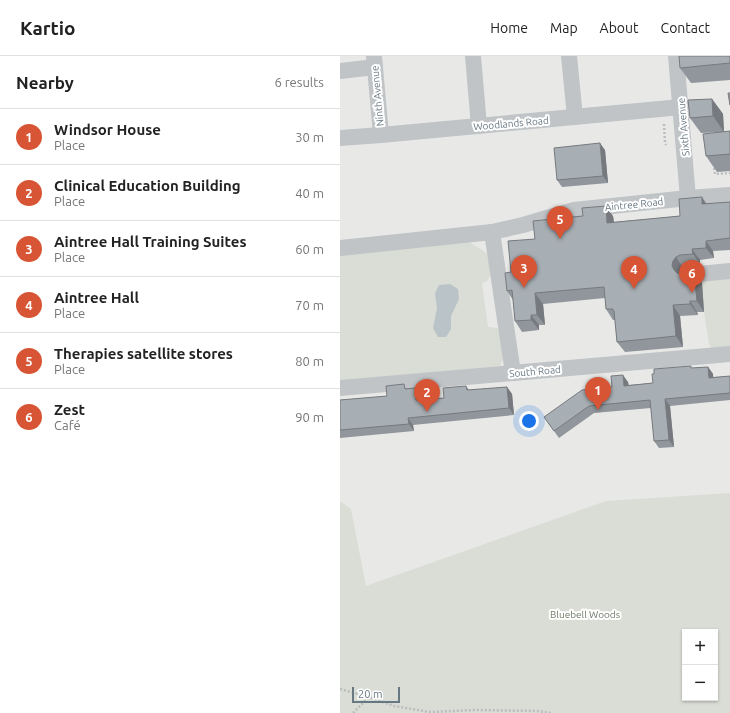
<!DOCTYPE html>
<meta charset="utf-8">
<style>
:root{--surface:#fff;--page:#f6f6f6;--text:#222;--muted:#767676;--line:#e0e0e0;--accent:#d75434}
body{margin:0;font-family:Ubuntu,sans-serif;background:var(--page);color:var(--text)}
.controls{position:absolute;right:12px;bottom:12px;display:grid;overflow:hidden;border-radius:0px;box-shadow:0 1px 3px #0004}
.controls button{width:36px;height:36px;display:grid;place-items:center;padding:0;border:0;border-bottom:1px solid var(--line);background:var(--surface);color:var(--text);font:20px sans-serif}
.scale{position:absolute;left:12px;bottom:10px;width:48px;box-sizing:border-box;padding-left:4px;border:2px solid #687883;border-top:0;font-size:11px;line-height:14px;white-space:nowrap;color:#687883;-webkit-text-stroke:3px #fff;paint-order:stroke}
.you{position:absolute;left:189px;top:365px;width:14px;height:14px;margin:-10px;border:3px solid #fff;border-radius:50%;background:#1a73e8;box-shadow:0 0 0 6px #1a73e833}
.badge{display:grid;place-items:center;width:26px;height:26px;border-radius:50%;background:var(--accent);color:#fff;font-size:13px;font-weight:700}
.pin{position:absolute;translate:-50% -33px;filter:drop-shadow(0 1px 2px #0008)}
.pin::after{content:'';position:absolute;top:21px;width:14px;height:12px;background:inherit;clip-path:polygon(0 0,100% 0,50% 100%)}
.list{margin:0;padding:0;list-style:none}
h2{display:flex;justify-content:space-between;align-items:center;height:52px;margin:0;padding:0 16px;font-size:17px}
h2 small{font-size:13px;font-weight:400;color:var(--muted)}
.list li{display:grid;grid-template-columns:26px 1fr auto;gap:12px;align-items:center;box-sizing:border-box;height:56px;padding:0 16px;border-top:1px solid var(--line)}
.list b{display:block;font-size:15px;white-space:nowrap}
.list p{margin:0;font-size:13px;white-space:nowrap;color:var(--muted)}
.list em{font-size:13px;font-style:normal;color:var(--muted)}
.map{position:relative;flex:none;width:390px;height:657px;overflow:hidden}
header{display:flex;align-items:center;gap:24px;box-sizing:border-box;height:56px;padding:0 20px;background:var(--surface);border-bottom:1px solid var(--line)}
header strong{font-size:19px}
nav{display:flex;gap:22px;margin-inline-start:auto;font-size:14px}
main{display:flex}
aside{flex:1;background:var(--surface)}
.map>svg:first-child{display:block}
.built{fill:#e8e8e7}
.green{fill:#d9ddd5;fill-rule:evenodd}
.water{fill:#bac4c8}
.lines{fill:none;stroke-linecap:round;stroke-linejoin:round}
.path{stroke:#babdbf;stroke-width:2.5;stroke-dasharray:2 2;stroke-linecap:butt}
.minor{stroke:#c0c4c7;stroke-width:16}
.wall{fill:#90969b}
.shaded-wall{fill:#767a7e}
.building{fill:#a8afb4;stroke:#767a7e}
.labels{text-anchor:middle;stroke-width:4;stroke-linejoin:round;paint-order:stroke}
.street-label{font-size:10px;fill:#687883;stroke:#fff}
.park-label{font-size:10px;fill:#6b7a66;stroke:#fff}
</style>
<header>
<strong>Kartio</strong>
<nav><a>Home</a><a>Map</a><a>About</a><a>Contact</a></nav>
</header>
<main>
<aside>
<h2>Nearby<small>6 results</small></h2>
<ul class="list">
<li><span class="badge">1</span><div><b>Windsor House</b><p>Place</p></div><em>30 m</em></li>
<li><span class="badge">2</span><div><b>Clinical Education Building</b><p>Place</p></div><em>40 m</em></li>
<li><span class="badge">3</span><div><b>Aintree Hall Training Suites</b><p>Place</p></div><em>60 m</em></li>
<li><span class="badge">4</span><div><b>Aintree Hall</b><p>Place</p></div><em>70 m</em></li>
<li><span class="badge">5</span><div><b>Therapies satellite stores</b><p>Place</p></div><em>80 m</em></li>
<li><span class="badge">6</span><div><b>Zest</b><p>Café</p></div><em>90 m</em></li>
</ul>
</aside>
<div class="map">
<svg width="390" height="657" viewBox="0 0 390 657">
<rect width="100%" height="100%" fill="#f7f7f4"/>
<path class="built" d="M0,0H390V479L29,549L11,454L0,445Z"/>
<g class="green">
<path d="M126,184L145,196L152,204L151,218L147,225L142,227L148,271L157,272L163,279V303L160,310L0,325V197Z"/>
<path d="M390,220V291L372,293L369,288L364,256L361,222Z"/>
<path d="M390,437V657H0V445L11,453L26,530L266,445ZM345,576H375V642H345Z"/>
</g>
<path class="water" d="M110,228L118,233L119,243L111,260V273L106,281H98L93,272L97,252L95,237L99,229Z"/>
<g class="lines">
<g class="path">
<path d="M324,68L325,86L326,89"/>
<path d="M374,112L375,118L390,117"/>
<path d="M0,633L29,641L54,650L90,656L135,654L197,655L211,657"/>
<path d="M13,657L29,641"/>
</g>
<g class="minor">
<path d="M34,0L41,79"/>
<path d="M133,0L139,70"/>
<path d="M229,0L235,61"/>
<path d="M336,0L348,142"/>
<path d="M0,15L35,11"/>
<path d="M0,82L41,79L341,51"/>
<path d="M152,176L173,317"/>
<path d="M0,192L152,176L183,169L234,154L348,142L390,139"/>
<path d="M349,219L390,215"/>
<path d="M0,332L390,298"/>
</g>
</g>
<g class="wall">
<path d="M390,0V24L351,27L340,12Z"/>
<path d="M372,43L383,58L384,76L361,77L350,62Z"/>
<path d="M390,75V115L377,116L366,100Z"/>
<path d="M265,94L268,127L222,131L217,124Z"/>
<path d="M390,146V194L373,195L374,202L360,204V208L348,210L343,212L340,215V217L342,218L354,217L362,227L364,256H357L358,259L340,260L343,291L285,296L277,286L275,264H273L266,253L265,242L203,248L205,269H199V274L182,276L175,265L173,244L167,235L171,216L195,183L273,160L274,166L340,160L366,148Z"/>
<path d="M368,311L373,318V321L390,320V344L330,350L334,391L319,392L314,385L311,352L254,357L219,382L204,361L272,331L288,326L289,329L313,327L352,312Z"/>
<path d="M126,330L129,334L167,331L172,338L174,359L73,369L74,375L0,382V344L47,340L67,332H75L80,339V344L104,342Z"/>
</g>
<g class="shaded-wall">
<path d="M372,43L383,58L384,76L373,60Z"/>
<path d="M260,87L265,94L268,127L263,120Z"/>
<path d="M362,141L369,152L362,148Z"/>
<path d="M266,150L273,160L275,177L267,167Z"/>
<path d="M366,185L373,195L374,202L366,192Z"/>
<path d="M352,193L360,204V208L353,198Z"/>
<path d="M336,201L343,212L340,215V220L334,214L332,210L333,205Z"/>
<path d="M354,217L362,227L364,256L357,245Z"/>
<path d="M195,237L203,248L205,269L197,259Z"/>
<path d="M350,245L357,256L358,259L350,248Z"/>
<path d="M333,249L340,260L343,291L336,280Z"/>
<path d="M191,259L199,269V274L191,264Z"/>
<path d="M368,311L373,318L374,329L369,322Z"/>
<path d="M283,319L288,326L289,337L284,330Z"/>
<path d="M167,331L172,338L174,359L169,352Z"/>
<path d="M75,332L80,339L81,352L76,344Z"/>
<path d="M325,343L330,350L334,391L329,384Z"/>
<path d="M68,362L73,369L74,375L69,368Z"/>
</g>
<g class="building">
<path d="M339,0H390V7L340,12Z"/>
<path d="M388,37H390V49Z"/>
<path d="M372,43L373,60L350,62L348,44Z"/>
<path d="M390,75V98L366,100L363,78Z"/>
<path d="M260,87L263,120L217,124L214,92Z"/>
<path d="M362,141V148L390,146V182L366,185V192L352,193L353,198L340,199L336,201L333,205L332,210L334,214L337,217L342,218L354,217L357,245H350V248L333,249L336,280L277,286L274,255H273V253H266L264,231L195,237L197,259H191V264L175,265L172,234L167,235L165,217L171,216L168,185L195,183L193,165L243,160L242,152L266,150L267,167L340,160L339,143Z"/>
<path d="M351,310V312L368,311L369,322L390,320V337L325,343L329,384L314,385L310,344L249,350L214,375L204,361L242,334L272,331L271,320L283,319L284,330L313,327L312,318H314V313Z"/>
<path d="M64,328L65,333L75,332L76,344L104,342L103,332L126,330L127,334L167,331L169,352L68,362L69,368L0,374V344L47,340L46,330Z"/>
</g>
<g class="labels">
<g class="street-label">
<text transform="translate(37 40) rotate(-95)" y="4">Ninth Avenue</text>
<text transform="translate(171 67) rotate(-5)" y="4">Woodlands Road</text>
<text transform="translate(343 71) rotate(-95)" y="4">Sixth Avenue</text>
<text transform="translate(294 148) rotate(-6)" y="4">Aintree Road</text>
<text transform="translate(195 315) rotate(-5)" y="4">South Road</text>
</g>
<g class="park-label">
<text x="245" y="562">Bluebell Woods</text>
</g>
</g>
</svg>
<div class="controls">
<button>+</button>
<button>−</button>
</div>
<div class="scale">20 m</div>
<div class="you"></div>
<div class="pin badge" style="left:258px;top:354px">1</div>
<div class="pin badge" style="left:87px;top:356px">2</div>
<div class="pin badge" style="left:184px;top:232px">3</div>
<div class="pin badge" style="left:294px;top:233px">4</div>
<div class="pin badge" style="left:220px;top:183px">5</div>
<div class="pin badge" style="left:352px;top:237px">6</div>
</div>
</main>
